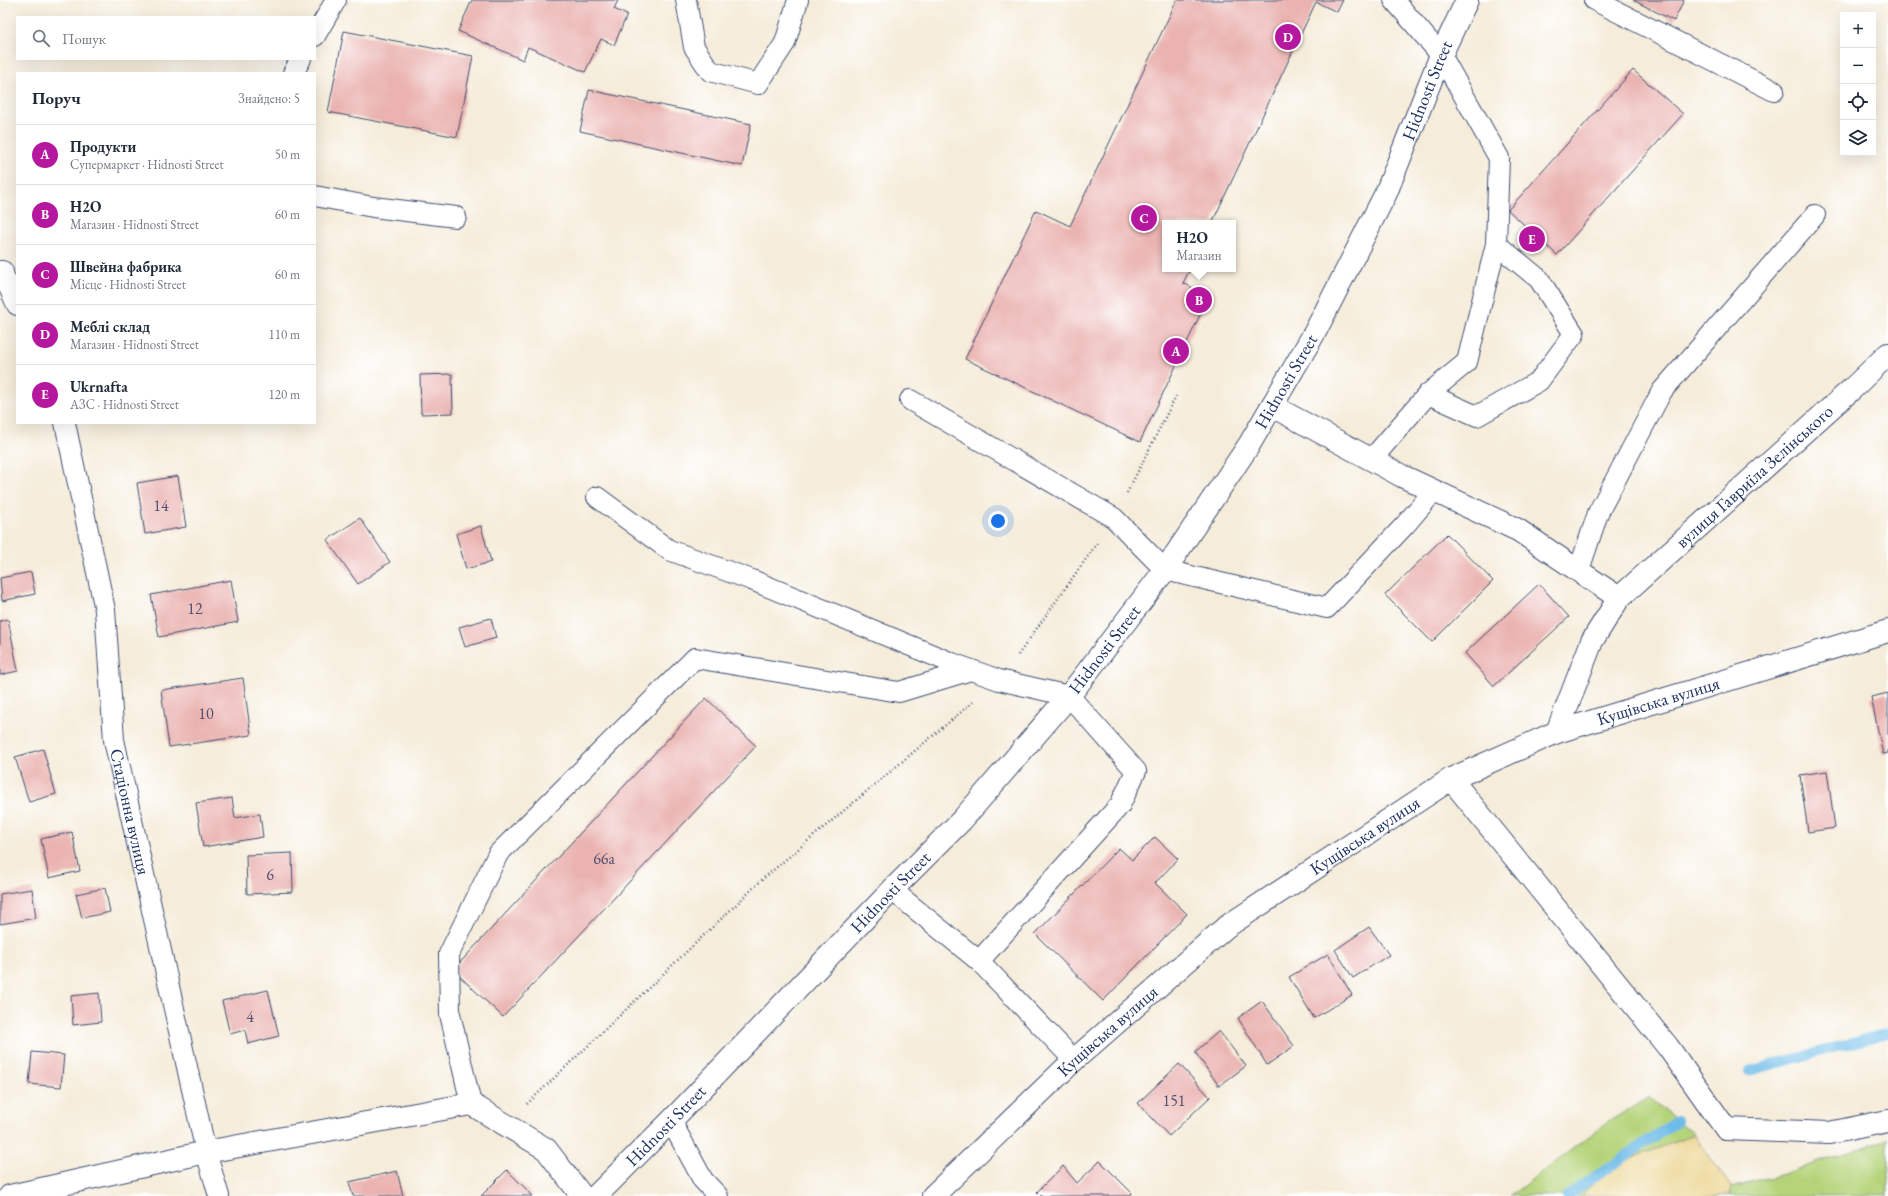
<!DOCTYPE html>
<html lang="uk">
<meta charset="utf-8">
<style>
:root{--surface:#fff;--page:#f6f6f7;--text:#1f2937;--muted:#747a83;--line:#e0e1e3;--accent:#b5179e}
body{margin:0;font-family:"EB Garamond",serif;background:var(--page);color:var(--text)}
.controls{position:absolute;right:12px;top:12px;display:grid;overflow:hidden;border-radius:0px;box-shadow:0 4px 16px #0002}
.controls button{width:36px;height:36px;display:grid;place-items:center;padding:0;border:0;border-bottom:1px solid var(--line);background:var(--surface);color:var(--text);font:20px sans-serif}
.you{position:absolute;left:998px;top:521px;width:14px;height:14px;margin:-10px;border:3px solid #fff;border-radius:50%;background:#1a73e8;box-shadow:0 0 0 6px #1a73e833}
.badge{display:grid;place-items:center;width:26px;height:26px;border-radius:50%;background:var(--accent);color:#fff;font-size:13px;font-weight:700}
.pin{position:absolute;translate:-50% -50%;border:2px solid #fff;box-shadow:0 1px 4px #0006}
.popup{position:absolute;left:1162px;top:220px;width:74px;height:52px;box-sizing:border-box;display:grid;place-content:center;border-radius:0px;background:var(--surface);filter:drop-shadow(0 1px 3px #0005);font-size:13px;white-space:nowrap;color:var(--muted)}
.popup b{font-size:15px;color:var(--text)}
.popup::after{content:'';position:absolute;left:50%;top:100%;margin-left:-8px;border:8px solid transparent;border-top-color:var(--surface)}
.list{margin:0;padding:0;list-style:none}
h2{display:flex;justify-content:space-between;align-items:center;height:52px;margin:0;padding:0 16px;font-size:17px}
h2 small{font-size:13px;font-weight:400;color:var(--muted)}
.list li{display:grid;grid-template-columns:26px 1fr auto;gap:12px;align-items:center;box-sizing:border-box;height:60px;padding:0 16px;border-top:1px solid var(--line)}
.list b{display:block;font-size:15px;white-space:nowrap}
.list p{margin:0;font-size:13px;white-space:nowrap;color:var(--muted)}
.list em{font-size:13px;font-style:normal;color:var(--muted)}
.icon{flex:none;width:22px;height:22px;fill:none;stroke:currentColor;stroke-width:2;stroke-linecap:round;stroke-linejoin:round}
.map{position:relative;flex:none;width:1888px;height:1196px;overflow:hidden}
.search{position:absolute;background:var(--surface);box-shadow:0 4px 16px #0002;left:16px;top:16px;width:300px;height:44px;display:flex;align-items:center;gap:10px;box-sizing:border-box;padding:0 14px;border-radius:0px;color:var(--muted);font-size:15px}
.panel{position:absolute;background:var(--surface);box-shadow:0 4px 16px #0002;left:16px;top:72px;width:300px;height:352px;border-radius:0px}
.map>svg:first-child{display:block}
.green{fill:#b5d47a;stroke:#68826c}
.sand{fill:#eeda9e;stroke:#84847e}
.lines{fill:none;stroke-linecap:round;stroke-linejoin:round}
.stream{stroke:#6ebce8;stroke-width:10}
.building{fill:#eab3b0}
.lane-casing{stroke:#3c4b70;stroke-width:22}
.street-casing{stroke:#3c4b70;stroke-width:24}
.secondary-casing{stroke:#3c4b70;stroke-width:24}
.path{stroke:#3c4b70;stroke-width:2.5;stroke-dasharray:1 3;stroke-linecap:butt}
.lane{stroke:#fff;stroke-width:20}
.street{stroke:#fff;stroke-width:22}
.secondary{stroke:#fff;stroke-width:22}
.labels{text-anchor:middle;stroke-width:3;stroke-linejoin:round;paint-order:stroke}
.number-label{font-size:16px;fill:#4f5072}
.street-label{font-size:18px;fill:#1b2f5e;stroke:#fff}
</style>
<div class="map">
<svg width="1888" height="1196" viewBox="0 0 1888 1196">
<rect width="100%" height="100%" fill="#fff"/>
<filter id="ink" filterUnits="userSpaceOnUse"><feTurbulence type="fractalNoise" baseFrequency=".025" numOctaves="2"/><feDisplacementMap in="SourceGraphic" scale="8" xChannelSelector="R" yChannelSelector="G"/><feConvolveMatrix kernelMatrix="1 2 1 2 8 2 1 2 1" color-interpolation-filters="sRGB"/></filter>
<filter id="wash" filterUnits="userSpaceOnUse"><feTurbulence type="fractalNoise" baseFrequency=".012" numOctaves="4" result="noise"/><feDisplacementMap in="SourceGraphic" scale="16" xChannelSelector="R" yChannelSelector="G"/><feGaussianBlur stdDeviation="0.9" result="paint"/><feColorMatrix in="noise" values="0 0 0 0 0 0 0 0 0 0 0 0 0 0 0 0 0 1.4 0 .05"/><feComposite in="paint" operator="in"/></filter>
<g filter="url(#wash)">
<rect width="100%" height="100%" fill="#f5ecd9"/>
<g class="green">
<path d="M1649,1097L1694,1135L1610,1166L1582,1196H1510L1608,1122Z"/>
<path d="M1888,1139V1196H1729L1731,1187L1784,1174Z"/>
</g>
<path class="sand" d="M1694,1135L1731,1187L1729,1196H1582L1610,1166Z"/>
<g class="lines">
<g class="stream">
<path d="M1749,1071L1888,1033"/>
<path d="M1567,1196L1677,1121"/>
</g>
</g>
<g id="blocks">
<g class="building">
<path d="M472,0H618L614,9L627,15L614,45L601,39L585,72L528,47L523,60L458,31Z"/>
<path d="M1177,0H1343L1337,12L1316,2L1212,223H1165V269H1190L1183,283L1209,296L1140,442L965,359L1036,210L1070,226Z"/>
<path d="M1633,0H1684L1674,21Z"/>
<path d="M344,31L473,56L457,137L328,112Z"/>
<path d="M1633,70L1683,114L1557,255L1508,210Z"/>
<path d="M589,90L751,124L742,166L580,131Z"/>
<path d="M452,374L453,413L421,414L420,375Z"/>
<path d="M178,476L186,527L145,534L137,483Z"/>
<path d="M360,518L390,562L358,584L327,540Z"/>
<path d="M481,526L491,562L466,569L456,534Z"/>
<path d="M1447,534L1493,581L1432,642L1385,595Z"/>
<path d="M31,572L35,594L2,601L0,578Z"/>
<path d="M231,580L238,622L159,637L151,595Z"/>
<path d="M1539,584L1569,617L1494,686L1465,653Z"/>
<path d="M491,618L496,638L465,647L459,627Z"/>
<path d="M8,619L18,671L0,675V621Z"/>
<path d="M243,678L251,735L169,747L161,690Z"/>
<path d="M1888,693V753L1883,754L1871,697Z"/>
<path d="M706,698L756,746L503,1017L453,970Z"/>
<path d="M43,749L56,794L29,802L15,757Z"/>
<path d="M1827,771L1835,828L1808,832L1800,775Z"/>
<path d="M232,798L235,818L260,814L263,837L203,847L196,803Z"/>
<path d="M72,832L80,871L49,878L41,839Z"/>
<path d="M1155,837L1178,859L1155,883L1187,914L1103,1001L1035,934L1119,848L1132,860Z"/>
<path d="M292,853L293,892L247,894L246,855Z"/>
<path d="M105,888L110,912L82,918L76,894Z"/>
<path d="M32,889L36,918L0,924V894Z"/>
<path d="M1369,927L1389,955L1353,978L1335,950Z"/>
<path d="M1328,954L1352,995L1314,1018L1289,977Z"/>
<path d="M268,990L279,1036L248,1044L245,1030L230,1034L222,1001Z"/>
<path d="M99,993L101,1022L73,1025L71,996Z"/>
<path d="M1262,1001L1294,1046L1267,1065L1238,1018Z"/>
<path d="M1219,1031L1246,1066L1219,1086L1195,1052Z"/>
<path d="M32,1052L64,1055L61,1087L29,1084Z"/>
<path d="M1179,1064L1210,1097L1169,1136L1138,1103Z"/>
<path d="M1100,1161L1132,1193L1130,1196H1041L1037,1192L1063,1166L1077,1183Z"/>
<path d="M507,1170L533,1196H481Z"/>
<path d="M397,1171L403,1196H353L349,1182Z"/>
</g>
</g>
</g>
<g filter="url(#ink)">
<use href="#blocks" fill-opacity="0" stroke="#3c4b70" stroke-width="1"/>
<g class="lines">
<g class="lane-casing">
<g id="lane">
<path d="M686,0L694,47L710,71L758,84L785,43L798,0"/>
<path d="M1594,0L1774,91"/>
<path d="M315,36L336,0"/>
<path d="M293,73L301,59"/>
<path d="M315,196L373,207L456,217"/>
<path d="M2,272L17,305"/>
<path d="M1428,394L1477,416L1539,381L1574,334L1539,279L1496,244"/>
<path d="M910,400L1114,518L1165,570L1327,608L1405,525L1433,492"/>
<path id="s1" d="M65,423L105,610L114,740L206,1152L219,1196"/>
<path d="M1371,460L1428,394L1467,362L1496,244L1499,158L1441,55L1394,0"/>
<path d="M597,497L669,550L752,580L952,663L999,680L1069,696L1136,771L1120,805L979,961L892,890"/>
<path d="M1579,570L1598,513L1662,391L1815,215"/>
<path d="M979,961L1074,1060"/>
<path d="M471,1104L450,1014L449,954L498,854L695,658L899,692L971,670"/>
<path d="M671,1121L703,1180L718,1196"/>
</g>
</g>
<g class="street-casing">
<g id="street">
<path d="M0,272H2"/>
<path d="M1272,406L1402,476L1518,530L1619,598L1592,641L1557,732"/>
<path id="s2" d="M1619,598L1853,388L1888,354"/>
<path d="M1451,779L1668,1047L1726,1129L1829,1133L1888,1121"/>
<path d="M10,1196L206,1152L471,1104L546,1149L582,1196"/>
<path id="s3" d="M933,1196L1074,1060L1226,927L1451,779L1557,732L1888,631"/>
</g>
</g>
<g class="secondary-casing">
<g id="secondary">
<path id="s4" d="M596,1196L671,1121L892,890L962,820L1069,696L1165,570L1249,445L1315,332L1386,193L1441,55L1467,0"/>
</g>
</g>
<g class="path">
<path d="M1127,493L1176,396"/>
<path d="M1018,655L1098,542"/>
<path d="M527,1104L765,877L973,702"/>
</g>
<use href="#lane" class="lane"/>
<use href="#street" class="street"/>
<use href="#secondary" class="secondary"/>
</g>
</g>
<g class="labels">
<g class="number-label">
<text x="161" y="511">14</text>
<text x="195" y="614">12</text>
<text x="206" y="719">10</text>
<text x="604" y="864">66а</text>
<text x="270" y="880">6</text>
<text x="250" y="1022">4</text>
<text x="1174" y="1106">151</text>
</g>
<g class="street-label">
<text dy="6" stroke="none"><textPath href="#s4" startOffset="1395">Hidnosti Street</textPath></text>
<text dy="6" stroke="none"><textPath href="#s4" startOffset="1071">Hidnosti Street</textPath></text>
<text dy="6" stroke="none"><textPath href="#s2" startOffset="182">вулиця Гавриїла Зелінського</textPath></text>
<text dy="6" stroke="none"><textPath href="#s4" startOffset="747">Hidnosti Street</textPath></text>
<text dy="6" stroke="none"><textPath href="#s3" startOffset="889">Кущівська вулиця</textPath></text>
<text dy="6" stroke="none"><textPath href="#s1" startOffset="395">Стадіонна вулиця</textPath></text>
<text dy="6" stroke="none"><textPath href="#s3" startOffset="564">Кущівська вулиця</textPath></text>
<text dy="6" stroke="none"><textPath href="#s4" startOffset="423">Hidnosti Street</textPath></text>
<text dy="6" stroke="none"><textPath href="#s3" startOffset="240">Кущівська вулиця</textPath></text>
<text dy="6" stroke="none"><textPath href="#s4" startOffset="99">Hidnosti Street</textPath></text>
</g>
</g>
</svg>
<div class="controls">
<button>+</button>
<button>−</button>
<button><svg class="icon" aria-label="locate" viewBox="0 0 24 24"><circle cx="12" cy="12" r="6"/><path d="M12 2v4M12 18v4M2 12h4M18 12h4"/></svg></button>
<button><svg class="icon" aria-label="layers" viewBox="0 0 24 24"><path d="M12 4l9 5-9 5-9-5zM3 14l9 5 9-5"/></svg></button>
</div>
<div class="you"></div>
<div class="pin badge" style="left:1176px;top:351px">A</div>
<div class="pin badge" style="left:1199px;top:300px">B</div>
<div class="popup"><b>H2O</b>Магазин</div>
<div class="pin badge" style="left:1144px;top:218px">C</div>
<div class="pin badge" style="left:1288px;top:37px">D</div>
<div class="pin badge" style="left:1532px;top:239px">E</div>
<div class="search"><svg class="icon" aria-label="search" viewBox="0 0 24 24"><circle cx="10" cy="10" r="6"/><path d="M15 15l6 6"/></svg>Пошук</div>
<section class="panel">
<h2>Поруч<small>Знайдено: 5</small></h2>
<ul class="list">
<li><span class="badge">A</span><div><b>Продукти</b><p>Супермаркет · Hidnosti Street</p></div><em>50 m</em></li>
<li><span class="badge">B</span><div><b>H2O</b><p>Магазин · Hidnosti Street</p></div><em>60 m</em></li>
<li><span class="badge">C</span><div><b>Швейна фабрика</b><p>Місце · Hidnosti Street</p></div><em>60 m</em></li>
<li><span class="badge">D</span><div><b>Меблі склад</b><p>Магазин · Hidnosti Street</p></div><em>110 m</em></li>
<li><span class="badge">E</span><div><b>Ukrnafta</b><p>АЗС · Hidnosti Street</p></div><em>120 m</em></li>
</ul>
</section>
</div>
